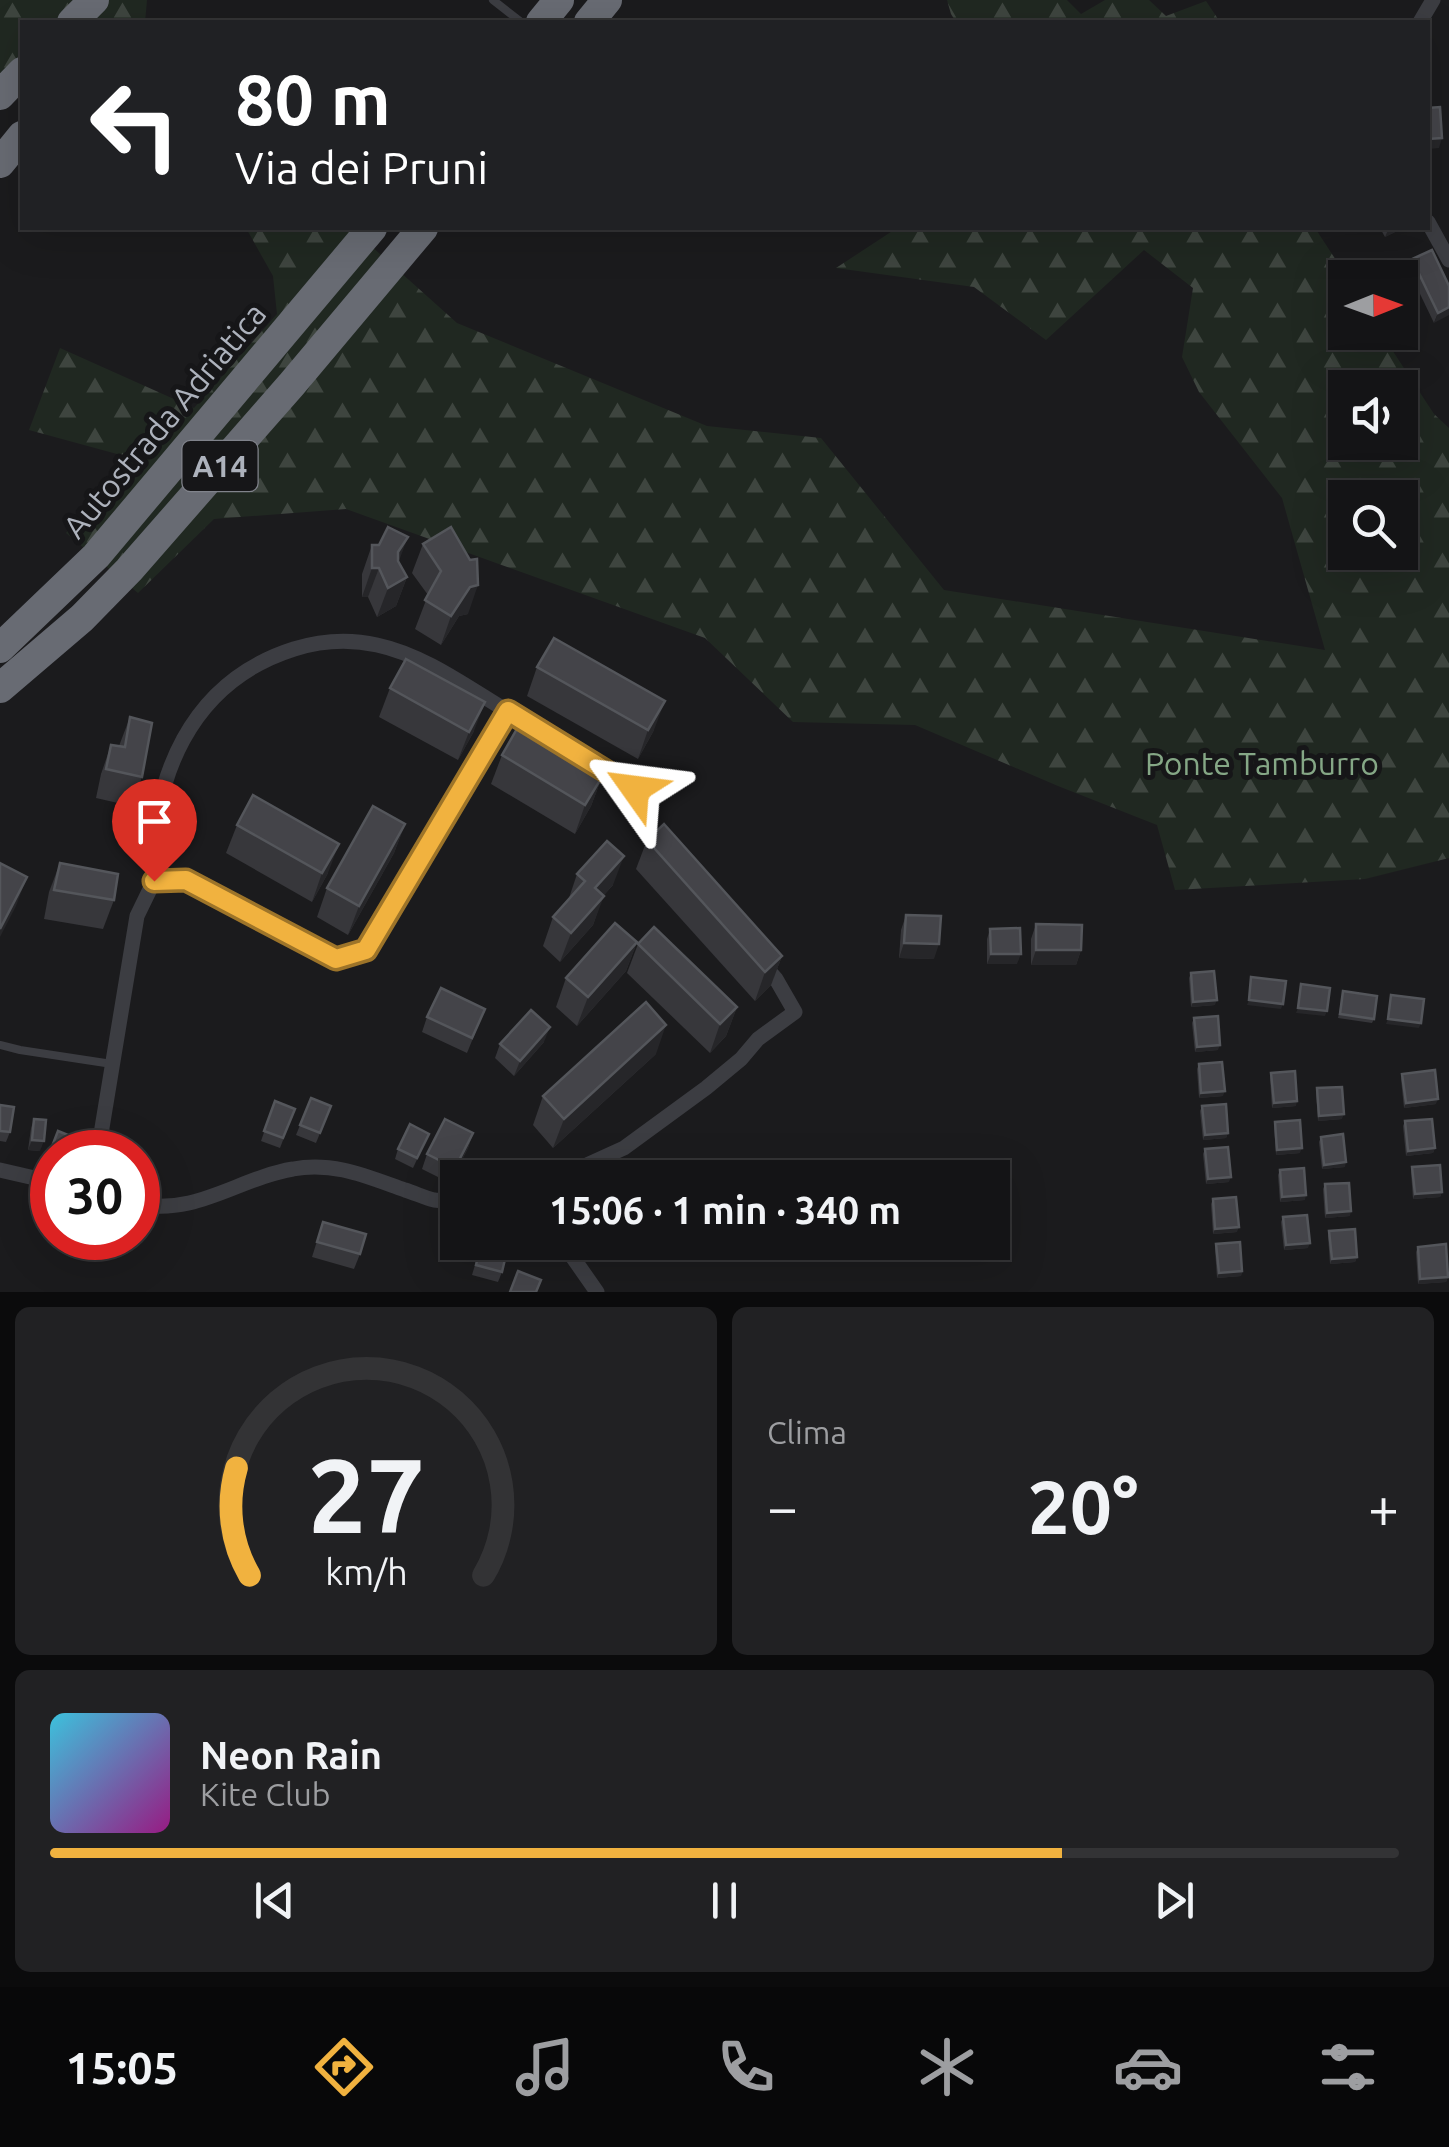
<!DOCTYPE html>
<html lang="it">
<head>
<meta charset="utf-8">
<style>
	body { margin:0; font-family:Ubuntu,sans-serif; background:#212123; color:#f1f3f6; height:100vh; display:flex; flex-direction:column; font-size:38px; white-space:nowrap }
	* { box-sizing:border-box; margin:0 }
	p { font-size:32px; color:#9d9ea1 }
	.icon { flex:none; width:55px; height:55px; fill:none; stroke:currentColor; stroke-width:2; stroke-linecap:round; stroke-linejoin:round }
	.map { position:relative; height:1292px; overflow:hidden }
	.sheet { display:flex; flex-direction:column; gap:15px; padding:15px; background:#0b0b0c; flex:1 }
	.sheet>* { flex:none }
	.hud { position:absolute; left:20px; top:20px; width:1410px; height:210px; border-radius:0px; box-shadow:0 10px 40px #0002,0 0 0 2px #333335; background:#202124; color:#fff; overflow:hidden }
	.needle { width:65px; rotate:89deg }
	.buttons { position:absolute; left:1328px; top:260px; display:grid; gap:20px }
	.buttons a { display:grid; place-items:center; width:90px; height:90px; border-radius:0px; background:#141416; box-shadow:0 10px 40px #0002,0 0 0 2px #333335; font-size:50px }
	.speed { position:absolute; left:30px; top:1130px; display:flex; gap:20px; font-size:50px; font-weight:700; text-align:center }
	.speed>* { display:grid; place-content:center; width:130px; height:130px; border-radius:50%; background:#141416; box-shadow:0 10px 40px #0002,0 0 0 2px #333335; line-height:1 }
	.speed .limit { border:15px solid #d22; background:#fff; color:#111 }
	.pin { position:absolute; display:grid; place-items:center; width:85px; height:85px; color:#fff; margin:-102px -42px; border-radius:50% 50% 50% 0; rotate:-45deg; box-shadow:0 0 10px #0007 }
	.pin .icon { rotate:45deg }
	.me { position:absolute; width:110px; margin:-55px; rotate:301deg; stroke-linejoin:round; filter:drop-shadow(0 0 8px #0008) }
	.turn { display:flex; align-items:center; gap:35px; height:210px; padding:0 50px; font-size:45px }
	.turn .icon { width:130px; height:130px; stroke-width:2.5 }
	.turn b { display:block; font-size:70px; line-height:85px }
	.big { font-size:75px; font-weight:600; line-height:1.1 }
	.sheet .card { flex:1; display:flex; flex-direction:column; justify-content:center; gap:15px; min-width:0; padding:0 35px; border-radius:15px; background:#212123 }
	.sheet .dial { align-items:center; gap:0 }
	.dial svg { height:260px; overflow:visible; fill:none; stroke:#333335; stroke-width:7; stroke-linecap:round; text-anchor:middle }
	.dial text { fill:#f1f3f6; stroke:none }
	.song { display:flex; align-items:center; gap:30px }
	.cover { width:120px; height:120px; border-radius:15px; background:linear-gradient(135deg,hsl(190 70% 55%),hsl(310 70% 35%)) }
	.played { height:10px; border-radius:5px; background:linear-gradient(90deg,#f1b23f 75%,#333335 75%) }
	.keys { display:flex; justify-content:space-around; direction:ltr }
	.heat { display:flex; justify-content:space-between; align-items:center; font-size:55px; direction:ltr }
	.sheet .tiles { flex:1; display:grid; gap:15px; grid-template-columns:1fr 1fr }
	.card:last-child { grid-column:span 2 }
	.trip { position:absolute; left:440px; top:1160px; width:570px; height:100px; border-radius:0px; background:#141416; box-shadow:0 10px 40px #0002,0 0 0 2px #333335; font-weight:600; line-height:100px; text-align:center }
	.tabs { display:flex; height:160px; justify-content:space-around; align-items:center; background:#080809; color:#9d9ea1 }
	.tabs .icon { width:70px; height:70px }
	.tabs .selected { color:#f1b23f }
	.tabs b { font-size:45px; color:#f1f3f6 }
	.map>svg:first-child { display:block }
	.forest { fill:url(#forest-firs); fill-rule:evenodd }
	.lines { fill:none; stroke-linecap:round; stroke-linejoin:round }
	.lane { stroke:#3c3d42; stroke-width:8 }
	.street { stroke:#3c3d42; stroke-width:15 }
	.highway { stroke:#686b73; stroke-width:30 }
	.wall { fill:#37373b }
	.shaded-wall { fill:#262629 }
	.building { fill:#444449; stroke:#54565b; stroke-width:2.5 }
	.route-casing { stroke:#9d7429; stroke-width:25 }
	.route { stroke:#f1b23f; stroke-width:18 }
	.labels { text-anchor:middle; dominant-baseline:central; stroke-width:10; stroke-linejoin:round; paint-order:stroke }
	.shield { fill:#161618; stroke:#80838b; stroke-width:2.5 }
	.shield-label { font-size:30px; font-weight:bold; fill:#adb2bc }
	.street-label { font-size:32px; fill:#adb2bc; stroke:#161618 }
	.park-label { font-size:32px; fill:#85a786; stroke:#161618 }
</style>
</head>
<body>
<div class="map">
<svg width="1449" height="1292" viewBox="0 0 1449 1292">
	<defs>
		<pattern id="forest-firs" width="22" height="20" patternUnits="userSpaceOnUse" patternTransform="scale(2.5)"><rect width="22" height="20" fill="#202821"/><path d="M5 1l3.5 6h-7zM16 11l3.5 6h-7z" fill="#3e453f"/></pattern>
	</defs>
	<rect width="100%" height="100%" fill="#1b1b1d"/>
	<g class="forest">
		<polygon points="0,0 147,0 145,22 22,22 22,89 0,84"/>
		<polygon points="947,0 1067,0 1081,14 1105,0 1149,0 1166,16 1206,1 1220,22 956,22 951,14"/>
		<path d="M 246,228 L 351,228 L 457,323 L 707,426 L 821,438 L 944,590 L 1325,650 L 1282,498 L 1199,392 L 1182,357 L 1193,288 L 1144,250 L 1046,340 L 974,287 L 836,268 L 897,228 L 1315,228 L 1347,277 L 1345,332 L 1381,333 L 1434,414 L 1449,428 L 1449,858 L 1365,879 L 1175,890 L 1157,825 L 1058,786 L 915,725 L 793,722 L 705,638 L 346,509 L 214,519 L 138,593 L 66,533 L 128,457 L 29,430 L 60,348 L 194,408 L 277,314 L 273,276 ZM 1345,388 L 1400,388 L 1400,442 L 1345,442 ZM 1345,498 L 1400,498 L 1400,552 L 1345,552 Z"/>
	</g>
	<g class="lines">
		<g class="lane">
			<polyline points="493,0 521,22"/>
			<polyline points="0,1045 20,1050 112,1064"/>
		</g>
		<g class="street">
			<polyline points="1420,22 1433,0"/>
			<polyline points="1428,222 1449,260"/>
			<path d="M 154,881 C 150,779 190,682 294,649 C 320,641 350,639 377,645 C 424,655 467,687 507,711"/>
			<polyline points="98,1152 137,916 154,881 186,880 335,959 365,950 507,711 635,789"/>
			<polyline points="0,1170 52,1182"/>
			<path d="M 509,1178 C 521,1165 537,1164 548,1178"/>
			<polyline points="558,1178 624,1148 706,1088 741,1059 758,1039 795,1012 776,979 762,963"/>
			<path d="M 138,1204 C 196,1216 239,1178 293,1169 C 333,1161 368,1177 405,1190 C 415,1193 425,1198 434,1200 C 442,1201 450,1200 458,1201"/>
			<polyline points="558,1242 569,1252 597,1292"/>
		</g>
		<g class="highway">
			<polyline points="72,22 94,0"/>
			<polyline points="541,22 559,0"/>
			<polyline points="589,22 607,0"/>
			<polyline points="0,95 22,72"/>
			<polyline points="0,163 22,136"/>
			<polyline points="0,648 96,556 372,228"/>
			<polyline points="0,688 82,618 129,570 292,384 423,228"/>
		</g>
	</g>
	<g class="wall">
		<polygon points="1380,228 1403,228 1385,237"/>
		<polygon points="1412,259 1449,286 1434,323 1408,269"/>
		<polygon points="451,527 468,614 459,616 441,645 415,629 428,595 412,573 423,544"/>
		<polygon points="372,545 399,562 407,577 396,606 377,617 368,597 362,597 362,574"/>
		<polygon points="537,667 654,730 638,759 527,696"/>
		<polygon points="390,688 474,731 458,760 379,717"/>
		<polygon points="130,717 142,777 131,806 96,798 101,774 111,745 119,746"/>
		<polygon points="502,755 602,777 591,806 575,834 491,784"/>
		<polygon points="405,824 394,853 348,935 317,917 327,888"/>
		<polygon points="237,825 328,873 312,902 226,853"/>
		<polygon points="647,840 782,956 771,985 755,1001 636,869"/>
		<polygon points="60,863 114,900 103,929 44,919 49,892"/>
		<polygon points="577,874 613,885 603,896 593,925 560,962 543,946 553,917 568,901"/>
		<polygon points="906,915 934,959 899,958 901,930"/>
		<polygon points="1036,924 1081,950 1076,965 1031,965 1031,939"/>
		<polygon points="990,929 1017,964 987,964 987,939"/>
		<polygon points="637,942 626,971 577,1026 556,1007 566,978"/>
		<polygon points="638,944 737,1007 726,1036 710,1053 627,973"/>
		<polygon points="1191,973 1215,1005 1191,1007 1189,978"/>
		<polygon points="1343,991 1374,1019 1372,1023 1338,1018"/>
		<polygon points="485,1009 467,1053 422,1032 427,1017"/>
		<polygon points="1194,1018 1218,1050 1195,1052 1192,1023"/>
		<polygon points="544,1042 514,1076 495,1058 500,1044"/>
		<polygon points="656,1054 553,1148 533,1125 543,1096"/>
		<polygon points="1199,1064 1223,1096 1199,1098 1197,1069"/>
		<polygon points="1271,1073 1296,1106 1272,1108 1270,1078"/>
		<polygon points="1402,1074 1436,1104 1404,1108 1401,1079"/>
		<polygon points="1317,1088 1342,1119 1318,1121 1316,1093"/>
		<polygon points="311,1098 331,1106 316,1143 296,1135"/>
		<polygon points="275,1101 295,1109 280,1148 261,1141"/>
		<polygon points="0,1105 10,1132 6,1142 0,1141"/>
		<polygon points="1202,1106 1228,1133 1226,1138 1203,1140 1200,1111"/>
		<polygon points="34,1119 40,1151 28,1150 31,1128"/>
		<polygon points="1405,1121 1435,1148 1433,1153 1406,1156 1403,1126"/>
		<polygon points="1275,1122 1300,1153 1276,1155 1274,1127"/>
		<polygon points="58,1131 79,1152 52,1152 52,1161 47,1159"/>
		<polygon points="473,1133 468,1148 450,1183 422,1169 427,1154"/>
		<polygon points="429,1134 413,1168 395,1159 398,1149"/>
		<polygon points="1321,1137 1345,1167 1322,1169 1319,1142"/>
		<polygon points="1205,1149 1229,1182 1206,1184 1203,1154"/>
		<polygon points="1412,1167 1442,1192 1440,1197 1413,1199 1411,1172"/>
		<polygon points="1280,1170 1305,1200 1280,1202 1278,1175"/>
		<polygon points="1325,1184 1350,1216 1325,1218 1323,1189"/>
		<polygon points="1213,1199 1237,1232 1213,1234 1211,1204"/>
		<polygon points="1283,1217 1308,1248 1284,1250 1281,1222"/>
		<polygon points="323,1222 360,1254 354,1269 312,1257"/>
		<polygon points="1329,1231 1357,1257 1355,1262 1330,1264 1328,1236"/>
		<polygon points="1216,1244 1242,1271 1241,1276 1217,1278 1215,1249"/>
		<polygon points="1418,1247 1448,1277 1446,1282 1418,1284 1416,1252"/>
		<polygon points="480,1248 502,1272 498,1282 472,1275"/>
	</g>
	<g class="shaded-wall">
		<polygon points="1442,138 1439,148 1428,149 1428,139"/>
		<polygon points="1389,228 1403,228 1385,237"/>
		<polygon points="1449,307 1449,315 1434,323 1438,313"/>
		<polygon points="408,537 397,566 398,552"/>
		<polygon points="372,568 379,568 368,597 362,597"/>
		<polygon points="407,577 396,606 377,617 388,588"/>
		<polygon points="478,585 468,614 459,616 441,645 451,616 470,587"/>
		<polygon points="665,701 654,730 638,759 648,730"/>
		<polygon points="485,702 474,731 458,760 469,732"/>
		<polygon points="602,777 591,806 575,834 585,805"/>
		<polygon points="405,824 394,853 348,935 359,906"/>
		<polygon points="339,844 328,873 312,902 322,873"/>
		<polygon points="624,856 613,885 584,917 595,888"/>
		<polygon points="27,877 16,906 0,937 0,929"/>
		<polygon points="604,896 593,925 560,962 571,933"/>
		<polygon points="637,942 626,971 577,1026 588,997"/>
		<polygon points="904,943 939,944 934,959 899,958"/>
		<polygon points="1036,950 1081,950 1076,965 1031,965"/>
		<polygon points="991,954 1021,954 1017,964 987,964"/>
		<polygon points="782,956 771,985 755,1001 765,972"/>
		<polygon points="1217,1000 1215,1005 1191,1007 1193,1002"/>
		<polygon points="1249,1000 1283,1004 1281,1009 1247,1005"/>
		<polygon points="737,1007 726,1036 710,1053 720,1024"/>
		<polygon points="1298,1008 1327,1011 1325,1016 1296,1013"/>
		<polygon points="1388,1019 1421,1023 1419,1028 1386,1024"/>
		<polygon points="666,1025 656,1054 553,1148 564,1119"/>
		<polygon points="550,1027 544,1042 514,1076 520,1061"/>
		<polygon points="1220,1045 1218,1050 1195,1052 1197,1047"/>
		<polygon points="1225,1091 1223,1096 1199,1098 1201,1093"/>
		<polygon points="1438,1099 1436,1104 1404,1108 1406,1103"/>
		<polygon points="1297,1101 1296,1106 1272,1108 1274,1103"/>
		<polygon points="1344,1114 1342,1119 1318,1121 1319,1116"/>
		<polygon points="473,1133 468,1148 450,1183 455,1168"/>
		<polygon points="1228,1133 1226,1138 1203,1140 1205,1135"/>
		<polygon points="32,1140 44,1141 40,1151 28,1150"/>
		<polygon points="1302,1148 1300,1153 1276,1155 1277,1150"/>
		<polygon points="1435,1148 1433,1153 1406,1156 1408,1151"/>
		<polygon points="1346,1162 1345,1167 1322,1169 1324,1165"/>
		<polygon points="1231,1177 1229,1182 1206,1184 1208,1179"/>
		<polygon points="1442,1192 1440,1197 1413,1199 1415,1194"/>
		<polygon points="1306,1195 1305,1200 1280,1202 1282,1197"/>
		<polygon points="1351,1211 1350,1216 1325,1218 1327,1213"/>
		<polygon points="1239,1227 1237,1232 1213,1234 1215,1229"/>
		<polygon points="1310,1243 1308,1248 1284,1250 1286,1245"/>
		<polygon points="1357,1257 1355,1262 1330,1264 1332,1259"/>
		<polygon points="1242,1271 1241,1276 1217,1278 1219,1273"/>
		<polygon points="1448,1277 1446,1282 1418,1284 1420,1279"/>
	</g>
	<g class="building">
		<polygon points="1440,107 1442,138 1428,139 1428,108"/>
		<polygon points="1432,250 1449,286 1449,307 1438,313 1412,259"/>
		<polygon points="388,527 408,537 398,552 398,561 407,577 388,588 379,568 372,568 372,545 379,545"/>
		<polygon points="451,527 470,560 477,559 478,585 470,587 451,616 425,600 441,571 423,544"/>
		<polygon points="554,638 665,701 648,730 537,667"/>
		<polygon points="406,659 485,702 469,732 390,688"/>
		<polygon points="130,717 152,723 142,777 106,769 111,745 125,747"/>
		<polygon points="518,727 602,777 585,805 502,755"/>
		<polygon points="253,795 339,844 322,873 237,825"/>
		<polygon points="373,806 405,824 359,906 327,888"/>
		<polygon points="664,824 782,956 765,972 647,840"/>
		<polygon points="607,841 624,856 595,888 604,896 571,933 553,917 585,881 577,874"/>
		<polygon points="0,863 27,877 0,929"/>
		<polygon points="60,863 118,874 114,900 54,890"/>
		<polygon points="906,915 941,916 939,944 904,943"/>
		<polygon points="615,923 637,942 588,997 566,978"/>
		<polygon points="1036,924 1082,925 1081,950 1036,950"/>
		<polygon points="654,927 737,1007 720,1024 638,944"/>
		<polygon points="1020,928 1021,954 991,954 990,929"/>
		<polygon points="1214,971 1217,1000 1193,1002 1191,973"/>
		<polygon points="1251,977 1286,981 1283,1004 1249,1000"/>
		<polygon points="1301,984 1330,988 1327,1011 1298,1008"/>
		<polygon points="441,988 485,1009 472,1038 427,1017"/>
		<polygon points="1343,991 1377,996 1374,1019 1340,1014"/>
		<polygon points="1391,995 1424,999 1421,1023 1388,1019"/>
		<polygon points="646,1002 666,1025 564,1119 543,1096"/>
		<polygon points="531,1010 550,1027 520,1061 500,1044"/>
		<polygon points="1218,1016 1220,1045 1197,1047 1194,1018"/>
		<polygon points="1222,1062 1225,1091 1201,1093 1199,1064"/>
		<polygon points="1435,1070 1438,1099 1406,1103 1402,1074"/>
		<polygon points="1295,1071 1297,1101 1274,1103 1271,1073"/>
		<polygon points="1342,1087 1344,1114 1319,1116 1317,1088"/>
		<polygon points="311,1098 331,1106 320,1133 300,1125"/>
		<polygon points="275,1101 295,1109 283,1138 264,1131"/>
		<polygon points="1226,1104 1228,1133 1205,1135 1202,1106"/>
		<polygon points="0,1105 14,1107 10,1132 0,1131"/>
		<polygon points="34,1119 46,1120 44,1141 32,1140"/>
		<polygon points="445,1119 473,1133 455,1168 427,1154"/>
		<polygon points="1432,1119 1435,1148 1408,1151 1405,1121"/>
		<polygon points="1300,1120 1302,1148 1277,1150 1275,1122"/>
		<polygon points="410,1124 429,1134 417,1158 398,1149"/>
		<polygon points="58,1131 83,1141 78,1152 59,1152 51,1149"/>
		<polygon points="1343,1134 1346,1162 1324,1165 1321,1137"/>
		<polygon points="1228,1147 1231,1177 1208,1179 1205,1149"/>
		<polygon points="1440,1165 1442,1192 1415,1194 1412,1167"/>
		<polygon points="1304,1168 1306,1195 1282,1197 1280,1170"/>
		<polygon points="1349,1183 1351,1211 1327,1213 1325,1184"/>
		<polygon points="1236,1197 1239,1227 1215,1229 1213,1199"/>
		<polygon points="1307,1215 1310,1243 1286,1245 1283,1217"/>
		<polygon points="323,1222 366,1234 360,1254 317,1242"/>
		<polygon points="1355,1229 1357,1257 1332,1259 1329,1231"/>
		<polygon points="1240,1242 1242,1271 1219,1273 1216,1244"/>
		<polygon points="1446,1244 1448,1277 1420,1279 1418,1247"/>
		<polygon points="480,1248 506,1255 502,1272 476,1265"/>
		<polygon points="518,1271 541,1280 536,1292 510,1292"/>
	</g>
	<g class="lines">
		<g class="route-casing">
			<polyline id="route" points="154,881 186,880 336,959 366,950 508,711 635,789"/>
		</g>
		<use href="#route" class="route"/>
	</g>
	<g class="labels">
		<rect class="shield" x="182.5" y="441" width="75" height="50" rx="8"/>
		<g class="shield-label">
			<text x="220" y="466">A14</text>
		</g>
		<g class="street-label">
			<text transform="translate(164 420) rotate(-50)">Autostrada Adriatica</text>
		</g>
		<g class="park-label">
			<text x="1262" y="763">Ponte Tamburro</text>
		</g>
	</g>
</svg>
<div class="buttons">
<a><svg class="needle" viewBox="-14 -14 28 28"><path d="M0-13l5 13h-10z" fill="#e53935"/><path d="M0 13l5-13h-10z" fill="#9d9ea1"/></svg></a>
<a><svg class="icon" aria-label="sound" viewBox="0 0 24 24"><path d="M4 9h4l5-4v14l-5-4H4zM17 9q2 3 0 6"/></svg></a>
<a><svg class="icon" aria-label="search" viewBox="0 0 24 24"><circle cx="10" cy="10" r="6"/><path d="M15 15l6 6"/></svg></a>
</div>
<div class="speed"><div class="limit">30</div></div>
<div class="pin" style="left:154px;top:881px;background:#d93025"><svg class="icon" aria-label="arrive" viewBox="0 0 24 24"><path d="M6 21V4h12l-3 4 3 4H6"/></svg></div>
<svg class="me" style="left:635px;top:789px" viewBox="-20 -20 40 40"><path d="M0-17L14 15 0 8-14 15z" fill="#f1b23f" stroke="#fff" stroke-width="4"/></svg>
<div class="trip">15:06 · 1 min · 340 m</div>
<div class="hud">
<div class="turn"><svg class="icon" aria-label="left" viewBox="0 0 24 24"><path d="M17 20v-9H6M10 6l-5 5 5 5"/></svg><div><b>80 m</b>Via dei Pruni</div></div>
</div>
</div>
<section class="sheet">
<div class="tiles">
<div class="card dial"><svg viewBox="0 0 100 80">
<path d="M14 69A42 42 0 1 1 86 69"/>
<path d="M14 69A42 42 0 0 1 10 36" stroke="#f1b23f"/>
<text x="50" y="56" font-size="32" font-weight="700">27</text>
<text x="50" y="72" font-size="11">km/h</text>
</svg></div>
<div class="card"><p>Clima</p>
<div class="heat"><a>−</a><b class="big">20°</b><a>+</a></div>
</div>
<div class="card">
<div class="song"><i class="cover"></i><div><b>Neon Rain</b><p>Kite Club</p></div></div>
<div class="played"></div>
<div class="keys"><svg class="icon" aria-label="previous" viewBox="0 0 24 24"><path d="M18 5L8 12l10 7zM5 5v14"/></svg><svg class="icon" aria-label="pause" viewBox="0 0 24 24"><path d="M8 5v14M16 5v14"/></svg><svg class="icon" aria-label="next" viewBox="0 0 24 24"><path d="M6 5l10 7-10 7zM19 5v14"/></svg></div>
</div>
</div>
</section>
<nav class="tabs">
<b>15:05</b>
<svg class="icon selected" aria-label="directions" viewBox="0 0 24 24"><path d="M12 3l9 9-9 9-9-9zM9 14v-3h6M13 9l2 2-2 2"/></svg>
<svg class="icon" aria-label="music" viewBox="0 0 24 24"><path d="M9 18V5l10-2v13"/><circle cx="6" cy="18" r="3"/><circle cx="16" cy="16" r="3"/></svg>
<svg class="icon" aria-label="phone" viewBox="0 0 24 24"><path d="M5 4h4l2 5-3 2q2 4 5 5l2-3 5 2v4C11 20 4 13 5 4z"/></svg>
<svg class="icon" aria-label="climate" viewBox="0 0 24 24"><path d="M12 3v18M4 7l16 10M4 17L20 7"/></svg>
<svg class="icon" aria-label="car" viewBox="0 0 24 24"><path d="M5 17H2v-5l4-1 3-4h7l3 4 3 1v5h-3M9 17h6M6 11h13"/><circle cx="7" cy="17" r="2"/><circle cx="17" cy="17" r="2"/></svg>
<svg class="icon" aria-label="filters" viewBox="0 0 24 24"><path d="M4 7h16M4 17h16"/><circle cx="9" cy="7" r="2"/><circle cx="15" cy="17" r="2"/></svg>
</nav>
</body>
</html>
